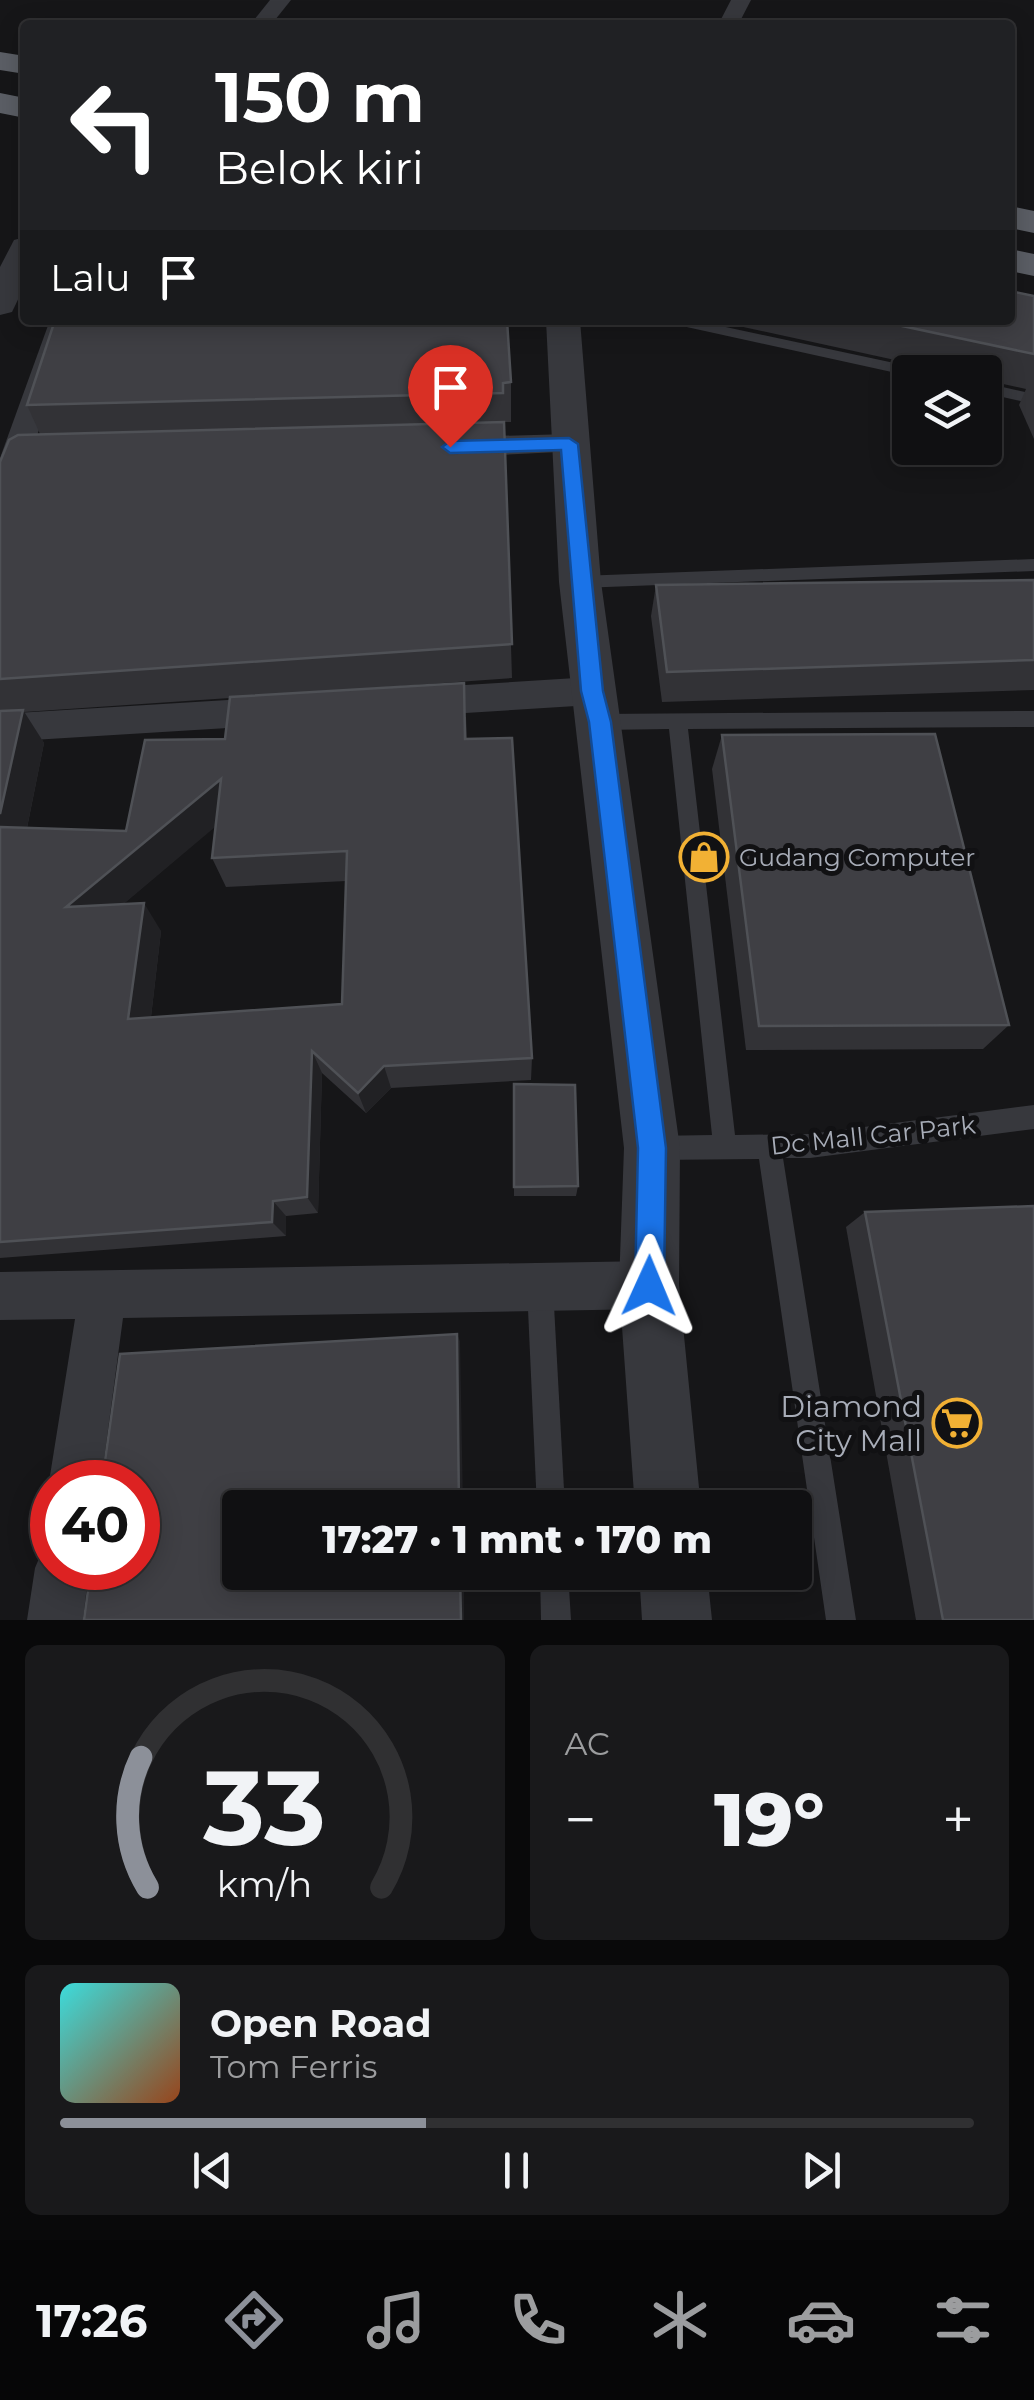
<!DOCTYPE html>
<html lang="id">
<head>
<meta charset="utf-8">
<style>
	body { margin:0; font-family:Montserrat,sans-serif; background:#19191b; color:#f1f3f6; height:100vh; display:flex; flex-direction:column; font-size:38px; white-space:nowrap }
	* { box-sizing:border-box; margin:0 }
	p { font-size:32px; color:#9c9d9f }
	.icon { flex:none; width:55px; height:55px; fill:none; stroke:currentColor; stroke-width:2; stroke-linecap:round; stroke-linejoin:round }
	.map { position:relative; height:1620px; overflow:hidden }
	.side { display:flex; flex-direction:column; gap:25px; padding:25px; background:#09090a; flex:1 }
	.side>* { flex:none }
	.banner { position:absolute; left:20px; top:20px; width:995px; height:305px; border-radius:10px; box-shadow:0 5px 25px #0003,0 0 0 2px #303032; background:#202124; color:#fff; overflow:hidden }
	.fabs { position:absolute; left:892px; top:355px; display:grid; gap:20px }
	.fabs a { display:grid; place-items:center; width:110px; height:110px; border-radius:10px; background:#101012; box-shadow:0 5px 25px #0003,0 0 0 2px #303032; font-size:50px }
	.speed { position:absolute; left:30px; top:1460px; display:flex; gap:20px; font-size:50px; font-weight:700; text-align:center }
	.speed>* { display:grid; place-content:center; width:130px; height:130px; border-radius:50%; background:#101012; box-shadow:0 5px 25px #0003,0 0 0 2px #303032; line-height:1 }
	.speed .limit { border:15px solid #d22; background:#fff; color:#111 }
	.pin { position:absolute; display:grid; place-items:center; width:85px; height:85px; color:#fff; margin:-102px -42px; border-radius:50% 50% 50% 0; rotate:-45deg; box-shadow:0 0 10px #0007 }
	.pin .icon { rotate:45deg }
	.me { position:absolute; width:110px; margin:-55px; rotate:1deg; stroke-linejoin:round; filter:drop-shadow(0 0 8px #0008) }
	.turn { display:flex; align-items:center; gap:35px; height:210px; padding:0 30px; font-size:45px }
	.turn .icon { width:130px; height:130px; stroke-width:2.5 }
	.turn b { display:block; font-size:70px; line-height:85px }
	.then { display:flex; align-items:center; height:95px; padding:0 30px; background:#0003; gap:20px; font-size:38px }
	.big { font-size:75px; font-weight:800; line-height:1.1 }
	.side .card { flex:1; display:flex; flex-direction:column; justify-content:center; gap:15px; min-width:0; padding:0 35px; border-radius:15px; background:#19191b }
	.side .dial { align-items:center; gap:0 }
	.dial svg { height:260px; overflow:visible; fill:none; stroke:#303032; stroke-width:7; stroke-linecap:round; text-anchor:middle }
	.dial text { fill:#f1f3f6; stroke:none }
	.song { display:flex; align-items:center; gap:30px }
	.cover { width:120px; height:120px; border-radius:15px; background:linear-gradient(135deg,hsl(180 70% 55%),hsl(20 70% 35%)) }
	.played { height:10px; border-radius:5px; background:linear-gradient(90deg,#8c9099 40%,#303032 40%) }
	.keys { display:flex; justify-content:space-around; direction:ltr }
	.heat { display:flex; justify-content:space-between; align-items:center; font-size:55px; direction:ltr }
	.side .tiles { flex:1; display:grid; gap:25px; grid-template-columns:1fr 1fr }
	.card:last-child { grid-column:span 2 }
	.trip { position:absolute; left:222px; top:1490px; width:590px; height:100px; border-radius:10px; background:#101012; box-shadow:0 5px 25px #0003,0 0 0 2px #303032; font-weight:800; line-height:100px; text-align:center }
	.dock { display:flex; height:160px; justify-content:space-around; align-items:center; background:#060607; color:#9c9d9f }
	.dock .icon { width:70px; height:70px }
	.dock .selected { color:#8c9099 }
	.dock b { font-size:45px; color:#f1f3f6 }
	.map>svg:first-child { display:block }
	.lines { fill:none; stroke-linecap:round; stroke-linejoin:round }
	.service { fill:#37383d; fill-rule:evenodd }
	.minor { fill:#37383d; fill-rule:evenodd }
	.tertiary { fill:#37383d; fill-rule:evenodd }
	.trunk { fill:#5b5e65; fill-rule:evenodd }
	.wall { fill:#323236; fill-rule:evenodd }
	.shaded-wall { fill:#212124 }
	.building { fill:#3f3f44; stroke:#4f5156; stroke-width:2.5; fill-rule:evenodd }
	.route { fill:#1a73e8; stroke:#114b97; stroke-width:2.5 }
	.labels { text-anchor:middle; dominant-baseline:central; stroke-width:10; stroke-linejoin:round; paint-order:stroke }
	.poi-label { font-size:25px; fill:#a8adb8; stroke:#111113; text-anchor:start }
	.street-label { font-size:25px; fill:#a8adb8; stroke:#111113 }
	.near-poi-label { font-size:30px; fill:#a8adb8; stroke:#111113; text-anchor:end }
</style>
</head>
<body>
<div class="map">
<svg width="1034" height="1620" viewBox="0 0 1034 1620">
	<rect width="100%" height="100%" fill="#161618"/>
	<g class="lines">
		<g class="service">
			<polygon points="666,320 693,320 913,367 920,372 910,372 910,376 673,324"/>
			<polygon points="985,383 1034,394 1034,404 985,393"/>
			<polygon points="1034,559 1034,571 580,588 571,582 580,576"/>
			<polygon points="1034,711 1034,727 688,729 735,1135 810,1134 1034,1105 1034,1129 810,1158 783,1158 856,1620 826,1620 759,1159 653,1160 645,1156 641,1148 645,1140 653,1136 712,1135 669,729 600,730 591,722 600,714"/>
			<polygon points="540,1274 549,1278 553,1287 565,1508 537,1508 527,1287 531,1278"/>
			<polygon points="540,1572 568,1572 571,1620 541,1620"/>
		</g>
		<g class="minor">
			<polygon points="270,0 291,0 271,25 250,25"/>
			<polygon points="731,0 751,0 738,25 718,25"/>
			<polygon points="50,320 76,320 15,501 11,509 0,512 0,458"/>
			<polygon points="569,434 584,444 579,451 457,457 442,447 457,437"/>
			<polygon points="592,677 604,681 609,691 604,701 592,705 417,716 405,712 399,702 405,692 417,688"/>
			<polygon points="277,697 289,701 295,711 289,721 277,725 0,742 0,714"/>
			<polygon points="649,1261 666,1268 673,1285 666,1302 649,1309 123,1318 101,1482 52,1482 52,1491 49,1482 75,1319 0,1320 0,1272"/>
			<polygon points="52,1545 52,1568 89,1568 83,1620 27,1620 35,1568 43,1549"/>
		</g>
		<g class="tertiary">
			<polygon points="25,237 25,285 12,312 0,315 0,267 14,240"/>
			<polygon points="546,320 580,320 601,582 680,1148 679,1285 701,1508 635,1508 619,1285 624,1148 559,582"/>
			<polygon points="639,1572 707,1572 712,1620 642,1620"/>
		</g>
		<g class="trunk">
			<polygon points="0,52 25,56 25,74 0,70"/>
			<polygon points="0,93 25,98 25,118 0,113"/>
			<polygon points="1010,206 1034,211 1034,233 1010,228"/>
			<polygon points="1010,249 1034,254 1034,276 1010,271"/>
		</g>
	</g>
	<g class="wall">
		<polygon points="1034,296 1034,439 1019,405 1026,389 985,380 985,372 950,372 711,320 1010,320"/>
		<path d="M 511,382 L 511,422 L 504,422 L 512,678 L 289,694 L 466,717 L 467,739 L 532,1058 L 531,1080 L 391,1088 L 366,1113 L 322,1073 L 318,1213 L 286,1216 L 286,1236 L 0,1258 L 0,462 L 40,434 L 27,405 ZM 230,698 L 225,739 L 126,831 L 27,828 L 44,743 L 24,712 ZM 215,826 L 212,858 L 226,887 L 346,881 L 342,1004 L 151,1017 L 161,931 L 123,904 Z"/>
		<polygon points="1034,580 1034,690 662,702 651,616 656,585"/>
		<polygon points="722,735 1009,1025 983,1049 746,1050 712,769"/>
		<polygon points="514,1084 578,1186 576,1196 514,1196"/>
		<polygon points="865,1212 1034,1620 916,1620 846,1227"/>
	</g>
	<g class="shaded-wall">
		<polygon points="23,710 44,743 21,857 0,830 0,814"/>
		<polygon points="221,779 234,811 88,934 66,907"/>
		<polygon points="144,903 161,931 148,1042 128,1019"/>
		<polygon points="312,1051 322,1073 318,1213 307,1197"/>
		<polygon points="384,1066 391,1088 366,1113 358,1093"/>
		<polygon points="273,1201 286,1216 286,1236 272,1222"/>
		<polygon points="457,1334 460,1341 463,1508 459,1508"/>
		<polygon points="460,1572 464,1572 464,1620 461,1620"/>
	</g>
	<g class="building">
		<polygon points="1010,291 1034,296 1034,354 874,320 1010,320"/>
		<polygon points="55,320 507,320 511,382 503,383 503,393 27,405"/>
		<polygon points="504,422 512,644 0,679 0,462 9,440 18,435"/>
		<polygon points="1034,580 1034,660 667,672 656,585"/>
		<path d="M 464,683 L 465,739 L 512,738 L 532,1058 L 384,1066 L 358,1093 L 312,1051 L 307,1197 L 273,1201 L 272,1222 L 0,1242 L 0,827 L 126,831 L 145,740 L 225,739 L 230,697 ZM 221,779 L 212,858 L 347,851 L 342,1004 L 128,1019 L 144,903 L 66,907 Z"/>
		<polygon points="23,710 0,814 0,711"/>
		<polygon points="935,734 1009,1025 759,1026 722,735"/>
		<polygon points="514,1084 575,1085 578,1186 514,1187"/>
		<polygon points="1034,1206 1034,1620 943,1620 865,1212"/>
		<polygon points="457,1334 459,1508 240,1508 240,1572 460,1572 461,1620 84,1620 91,1568 138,1568 138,1482 102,1482 120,1354"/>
	</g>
	<polygon class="route" points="569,438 578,444 603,691 611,722 666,1148 664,1286 660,1296 649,1300 639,1296 635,1286 638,1148 589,722 581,691 561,450 450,453 442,447 450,441"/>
	<defs>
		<g id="shop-ring" transform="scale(2.5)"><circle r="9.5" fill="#111113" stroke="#f2b134" stroke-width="1.5"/><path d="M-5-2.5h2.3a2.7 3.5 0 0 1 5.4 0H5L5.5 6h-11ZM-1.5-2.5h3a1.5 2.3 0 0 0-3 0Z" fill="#f2b134"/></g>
		<g id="supermarket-ring" transform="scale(2.5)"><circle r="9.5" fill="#111113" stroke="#f2b134" stroke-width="1.5"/><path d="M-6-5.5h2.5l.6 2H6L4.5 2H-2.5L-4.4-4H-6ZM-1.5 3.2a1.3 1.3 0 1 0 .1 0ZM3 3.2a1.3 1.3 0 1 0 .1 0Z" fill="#f2b134"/></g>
	</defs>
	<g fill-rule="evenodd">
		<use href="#shop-ring" x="704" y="857"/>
		<use href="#supermarket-ring" x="957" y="1423"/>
	</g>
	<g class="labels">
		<g class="poi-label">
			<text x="739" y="857">Gudang Computer</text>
		</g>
		<g class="street-label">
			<text transform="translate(873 1135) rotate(-6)">Dc Mall Car Park</text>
		</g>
		<g class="near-poi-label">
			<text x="922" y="1406">Diamond<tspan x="922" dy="34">City Mall</tspan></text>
		</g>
	</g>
</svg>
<div class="fabs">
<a><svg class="icon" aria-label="layers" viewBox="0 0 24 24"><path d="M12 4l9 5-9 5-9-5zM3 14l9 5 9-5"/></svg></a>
</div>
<div class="speed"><div class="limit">40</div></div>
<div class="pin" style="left:450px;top:447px;background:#d93025"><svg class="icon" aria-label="arrive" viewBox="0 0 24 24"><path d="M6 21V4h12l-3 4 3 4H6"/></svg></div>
<svg class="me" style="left:649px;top:1286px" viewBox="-20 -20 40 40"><path d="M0-17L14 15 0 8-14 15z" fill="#1a73e8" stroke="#fff" stroke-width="4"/></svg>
<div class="trip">17:27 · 1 mnt · 170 m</div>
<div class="banner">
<div class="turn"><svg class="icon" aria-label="left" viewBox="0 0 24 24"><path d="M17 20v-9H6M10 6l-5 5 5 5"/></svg><div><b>150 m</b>Belok kiri</div></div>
<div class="then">Lalu<svg class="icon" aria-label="arrive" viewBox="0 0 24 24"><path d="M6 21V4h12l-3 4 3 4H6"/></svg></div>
</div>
</div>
<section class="side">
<div class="tiles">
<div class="card dial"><svg viewBox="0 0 100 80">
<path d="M14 69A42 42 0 1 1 86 69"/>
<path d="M14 69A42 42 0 0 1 12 29" stroke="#8c9099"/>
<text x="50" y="56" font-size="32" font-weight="700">33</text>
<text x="50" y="72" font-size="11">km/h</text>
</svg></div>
<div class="card"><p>AC</p>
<div class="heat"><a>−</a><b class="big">19°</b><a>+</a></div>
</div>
<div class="card">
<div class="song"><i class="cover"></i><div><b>Open Road</b><p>Tom Ferris</p></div></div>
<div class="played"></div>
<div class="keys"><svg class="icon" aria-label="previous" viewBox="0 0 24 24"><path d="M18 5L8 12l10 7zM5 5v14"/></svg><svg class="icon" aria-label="pause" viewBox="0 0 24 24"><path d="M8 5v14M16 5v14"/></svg><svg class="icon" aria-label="next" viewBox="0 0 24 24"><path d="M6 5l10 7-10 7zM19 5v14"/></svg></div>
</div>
</div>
</section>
<nav class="dock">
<b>17:26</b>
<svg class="icon selected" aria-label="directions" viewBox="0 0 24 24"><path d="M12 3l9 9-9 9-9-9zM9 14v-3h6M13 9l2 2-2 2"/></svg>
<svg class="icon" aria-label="music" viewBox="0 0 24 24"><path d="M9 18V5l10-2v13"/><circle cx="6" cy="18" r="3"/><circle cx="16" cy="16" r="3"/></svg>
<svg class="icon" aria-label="phone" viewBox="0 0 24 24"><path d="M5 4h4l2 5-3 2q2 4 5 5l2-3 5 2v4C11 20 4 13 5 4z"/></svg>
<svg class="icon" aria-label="climate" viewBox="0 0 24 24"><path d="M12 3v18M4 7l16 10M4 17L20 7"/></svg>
<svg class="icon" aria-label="car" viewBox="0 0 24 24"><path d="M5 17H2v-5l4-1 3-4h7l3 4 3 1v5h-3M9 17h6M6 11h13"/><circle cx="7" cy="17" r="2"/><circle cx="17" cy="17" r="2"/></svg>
<svg class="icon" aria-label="filters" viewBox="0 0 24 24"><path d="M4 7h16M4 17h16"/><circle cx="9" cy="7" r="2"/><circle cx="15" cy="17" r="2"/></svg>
</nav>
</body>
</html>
